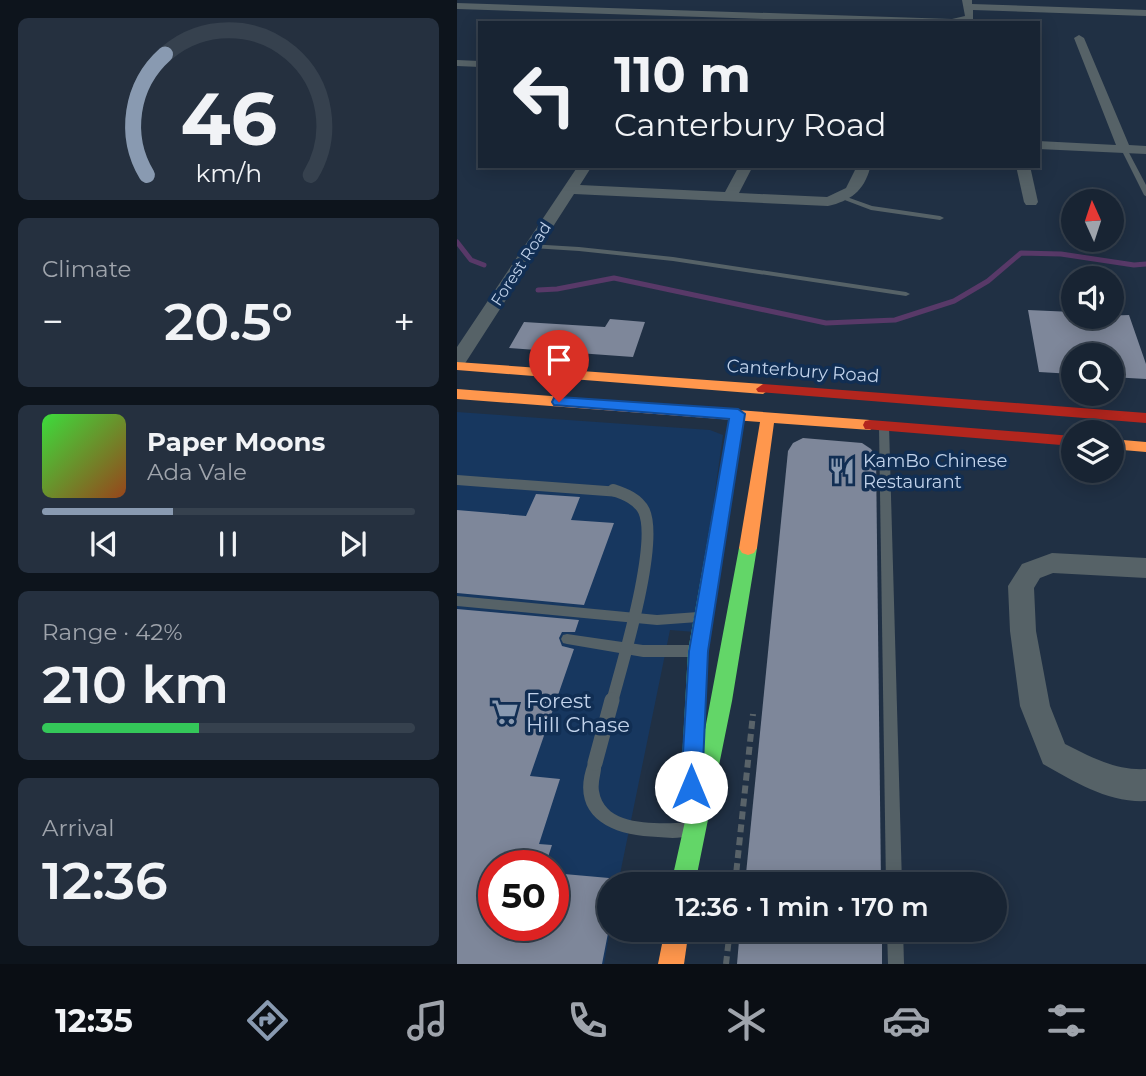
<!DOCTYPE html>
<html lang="en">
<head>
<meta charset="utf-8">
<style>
	body { margin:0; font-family:Montserrat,sans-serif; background:#25303f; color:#f1f3f6; height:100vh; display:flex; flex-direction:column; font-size:26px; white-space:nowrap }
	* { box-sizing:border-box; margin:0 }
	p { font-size:23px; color:#9fa4ac }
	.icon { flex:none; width:38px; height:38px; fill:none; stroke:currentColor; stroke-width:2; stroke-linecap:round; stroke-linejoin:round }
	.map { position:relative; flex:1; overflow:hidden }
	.panel { display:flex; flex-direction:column; gap:18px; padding:18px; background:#0d141c; width:457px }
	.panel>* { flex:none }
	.top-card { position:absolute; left:21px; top:21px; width:562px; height:147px; border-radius:0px; box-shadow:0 4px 18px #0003,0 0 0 2px #36414e; background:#182433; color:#f1f3f6; overflow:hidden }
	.needle { width:46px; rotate:357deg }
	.fabs { position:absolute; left:604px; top:189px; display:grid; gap:14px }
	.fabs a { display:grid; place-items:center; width:63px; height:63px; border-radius:50%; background:#182433; box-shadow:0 4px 18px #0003,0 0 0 2px #36414e; font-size:35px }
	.speed { position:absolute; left:21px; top:850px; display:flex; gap:14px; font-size:35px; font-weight:700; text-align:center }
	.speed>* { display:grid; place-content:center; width:91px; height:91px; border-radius:50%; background:#182433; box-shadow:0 4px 18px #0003,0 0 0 2px #36414e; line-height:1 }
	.speed .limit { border:10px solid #d22; background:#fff; color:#111 }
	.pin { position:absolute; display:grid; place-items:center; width:60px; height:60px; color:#fff; margin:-72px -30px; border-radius:50% 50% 50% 0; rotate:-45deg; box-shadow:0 0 7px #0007 }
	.pin .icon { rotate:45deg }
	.me { position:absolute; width:77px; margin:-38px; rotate:0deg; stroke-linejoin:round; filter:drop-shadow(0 0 5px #0008) }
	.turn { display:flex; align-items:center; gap:24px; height:147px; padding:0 21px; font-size:32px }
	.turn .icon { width:91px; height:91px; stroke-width:2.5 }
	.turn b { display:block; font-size:49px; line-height:60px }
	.big { font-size:52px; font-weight:600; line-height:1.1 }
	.panel .card { flex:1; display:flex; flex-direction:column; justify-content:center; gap:10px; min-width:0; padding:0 24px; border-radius:10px; background:#25303f }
	.panel .dial { align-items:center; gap:0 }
	.dial svg { height:182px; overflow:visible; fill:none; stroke:#36414e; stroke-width:7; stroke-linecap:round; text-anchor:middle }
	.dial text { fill:#f1f3f6; stroke:none }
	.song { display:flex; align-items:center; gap:21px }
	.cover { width:84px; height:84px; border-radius:10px; background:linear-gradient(135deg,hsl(120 70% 55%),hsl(20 70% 35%)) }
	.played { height:7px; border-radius:4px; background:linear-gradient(90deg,#899ab1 35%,#36414e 35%) }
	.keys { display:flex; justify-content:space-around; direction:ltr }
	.heat { display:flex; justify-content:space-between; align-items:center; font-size:38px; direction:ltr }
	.charge { height:10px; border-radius:5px; background:linear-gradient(90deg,#34c759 42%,#36414e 0) }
	.trip { position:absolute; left:140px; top:872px; width:410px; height:70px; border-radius:35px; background:#182433; box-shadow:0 4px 18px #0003,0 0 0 2px #36414e; font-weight:600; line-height:70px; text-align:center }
	.tab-bar { display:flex; height:112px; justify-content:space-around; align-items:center; background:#0a0e14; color:#9fa4ac }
	.tab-bar .icon { width:49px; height:49px }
	.tab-bar .current { color:#899ab1 }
	.tab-bar b { font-size:32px; color:#f1f3f6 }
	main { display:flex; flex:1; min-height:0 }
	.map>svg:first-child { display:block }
	.built { fill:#17375f; fill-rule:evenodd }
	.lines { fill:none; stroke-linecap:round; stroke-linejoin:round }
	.stream { stroke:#583968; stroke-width:5 }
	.building { fill:#7e879a }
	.path { stroke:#596369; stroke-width:6; stroke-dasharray:8 5; stroke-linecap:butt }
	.lane { fill:#566267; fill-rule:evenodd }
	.street { fill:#566267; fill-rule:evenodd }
	.fast { fill:#63d668; fill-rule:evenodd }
	.slow { fill:#ff974d; fill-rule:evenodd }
	.jam { fill:#b3261e; fill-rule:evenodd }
	.lane-bridge-far2 { stroke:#566267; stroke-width:10 }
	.lane-bridge-far1 { stroke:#566267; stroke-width:12 }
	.lane-bridge { stroke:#566267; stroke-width:15 }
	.route { fill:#1a73e8; stroke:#114b97; stroke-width:2 }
	.labels { text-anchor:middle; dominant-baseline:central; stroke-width:7; stroke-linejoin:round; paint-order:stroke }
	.far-street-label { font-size:16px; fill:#c2d3eb; stroke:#112e53 }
	.street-label { font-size:18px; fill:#c2d3eb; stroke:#112e53 }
	.poi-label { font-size:18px; fill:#c2d3eb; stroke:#112e53; text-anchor:start }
	.near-poi-label { font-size:21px; fill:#c2d3eb; stroke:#112e53; text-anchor:start }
</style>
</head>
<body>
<main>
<section class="panel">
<div class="card dial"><svg viewBox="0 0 100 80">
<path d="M14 69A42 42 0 1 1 86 69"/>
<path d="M14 69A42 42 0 0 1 22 16" stroke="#899ab1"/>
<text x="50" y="56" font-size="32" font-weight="700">46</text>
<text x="50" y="72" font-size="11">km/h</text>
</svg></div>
<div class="card"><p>Climate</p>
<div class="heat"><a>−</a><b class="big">20.5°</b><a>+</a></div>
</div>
<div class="card">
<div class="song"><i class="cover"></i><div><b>Paper Moons</b><p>Ada Vale</p></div></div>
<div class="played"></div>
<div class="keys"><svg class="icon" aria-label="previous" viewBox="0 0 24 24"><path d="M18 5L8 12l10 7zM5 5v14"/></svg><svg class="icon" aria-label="pause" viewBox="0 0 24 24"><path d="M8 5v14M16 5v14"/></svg><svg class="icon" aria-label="next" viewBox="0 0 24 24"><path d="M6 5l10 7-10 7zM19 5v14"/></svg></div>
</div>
<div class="card"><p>Range · 42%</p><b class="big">210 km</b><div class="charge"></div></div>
<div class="card"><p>Arrival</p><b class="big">12:36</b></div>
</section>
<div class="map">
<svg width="690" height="964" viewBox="0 0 690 964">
	<rect width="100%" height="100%" fill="#203044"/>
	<path class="built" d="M 0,412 L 253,430 L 266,435 L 238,632 L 213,630 L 161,884 L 152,884 L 153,929 L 147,964 L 0,964 ZM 37,866 L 96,866 L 96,926 L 37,926 Z"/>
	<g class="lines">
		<g class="stream">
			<polyline points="0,242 14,260 27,265"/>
			<polyline points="81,290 100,289 157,278 369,323 438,320 497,301 531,281 564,253 604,254 677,265 690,264"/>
		</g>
	</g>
	<g class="building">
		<polygon points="571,310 616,312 616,317 672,315 690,367 690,379 654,377 654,355 616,355 616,374 582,372"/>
		<polygon points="153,319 188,322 176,357 52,348 67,322 148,327"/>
		<polygon points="346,438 405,443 414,449 419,456 424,884 288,884 331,451 336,443"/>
		<polygon points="79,494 123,497 114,520 157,523 127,605 0,593 0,510 69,516"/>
		<polygon points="0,609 122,620 118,632 105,632 102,638 105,646 117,649 73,776 103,779 82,844 95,845 88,866 37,866 37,926 96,926 96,909 107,874 152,878 152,928 145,964 0,964"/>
		<polygon points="283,929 425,929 425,964 280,964"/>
	</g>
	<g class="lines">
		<g class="path">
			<polyline points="278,884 296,714"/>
			<polyline points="269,964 273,929"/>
		</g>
		<g class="lane">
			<polygon points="667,147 670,149 690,187 690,197 687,195 664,149"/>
			<polygon points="387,196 415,206 483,216 487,218 483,220 414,210 385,199 385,197"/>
			<polygon points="72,244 122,247 216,257 449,292 453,294 449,296 216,261 122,251 75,248 72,248"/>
			<polygon points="427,423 432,426 445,884 429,884 422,426"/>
			<polygon points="0,596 200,615 241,612 245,613 247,617 245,621 241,622 200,625 0,606"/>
			<polygon points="110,634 186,645 235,645 239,647 241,651 239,655 235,657 186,657 110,644 106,643 104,639 106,635"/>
			<path d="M 138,756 L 143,758 C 147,769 140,780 142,791 C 148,828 200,823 228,823 L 233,825 L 235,830 L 233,835 C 224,839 211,838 201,837 C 152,836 109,815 133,758 Z"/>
			<polygon points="430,929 446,929 447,964 431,964"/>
		</g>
		<g class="street">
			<polygon points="505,0 515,0 515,4 690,10 690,16 516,10 516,20 505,23 427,23 0,9 0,3 495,19 508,16"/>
			<polygon points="622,35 627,38 672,145 690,146 690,154 581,149 581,141 659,145 617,38"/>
			<polygon points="0,60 23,61 23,67 0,66"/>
			<path d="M 121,166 L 135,166 L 123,185 L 268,192 L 282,166 L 296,166 L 282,193 L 370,197 L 389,188 L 400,166 L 413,168 C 407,191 393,201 371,206 L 117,194 L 7,365 L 0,367 L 0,347 Z"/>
			<polygon points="559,166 573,166 581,202 579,205 569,205 567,202"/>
			<path d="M 595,553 L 690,558 L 690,578 L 596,573 L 583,578 L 577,588 L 579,631 L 593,706 L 608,744 C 634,757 659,771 690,769 L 690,801 C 651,803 618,782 586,764 L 563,706 L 553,631 L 551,586 L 565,564 Z"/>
		</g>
		<polygon class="fast" points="280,409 287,414 251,651 247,735 282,548 285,543 291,541 297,543 300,548 275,701 238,884 214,884 235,790 227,787 224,779 231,651 273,414"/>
		<g class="slow">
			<polygon points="0,362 306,384 313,389 306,394 0,370"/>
			<polygon points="0,389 413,420 420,425 413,430 317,423 300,548 297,553 291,555 285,553 282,548 303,422 0,399"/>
			<polygon points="654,439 690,442 690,452 654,449"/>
			<polygon points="208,929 232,929 227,964 201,964"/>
		</g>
		<g class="jam">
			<polygon points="306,384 690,413 690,423 301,392 299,389"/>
			<polygon points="413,420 616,436 616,446 408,429 406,425 408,421"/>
		</g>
		<polyline class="lane-bridge-far2" points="0,480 163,492"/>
		<path class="lane-bridge-far1" d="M 155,702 C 165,664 202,544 187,511 C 181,499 168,494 156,490"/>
		<polyline class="lane-bridge" points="138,763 155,700"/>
	</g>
	<polygon class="route" points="102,397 281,409 288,414 251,651 245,787 242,795 234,798 227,795 224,787 232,651 272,419 97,405 95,402 97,398"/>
	<defs>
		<g id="restaurant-bare" transform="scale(2.1)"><path d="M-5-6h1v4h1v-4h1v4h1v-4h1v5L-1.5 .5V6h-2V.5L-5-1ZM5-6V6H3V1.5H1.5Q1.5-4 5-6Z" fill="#899ab1" stroke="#112e53" stroke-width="2.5" paint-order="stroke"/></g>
		<g id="supermarket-bare" transform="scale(2.1)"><path d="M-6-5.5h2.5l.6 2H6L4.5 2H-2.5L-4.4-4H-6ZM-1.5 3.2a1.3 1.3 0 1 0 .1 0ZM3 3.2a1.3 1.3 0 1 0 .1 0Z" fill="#899ab1" stroke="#112e53" stroke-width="2.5" paint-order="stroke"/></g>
	</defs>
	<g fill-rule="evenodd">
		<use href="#restaurant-bare" x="385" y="471"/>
		<use href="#supermarket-bare" x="48" y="712"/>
	</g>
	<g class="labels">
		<g class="far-street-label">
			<text transform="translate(64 264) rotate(-57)">Forest Road</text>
		</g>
		<g class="street-label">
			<text transform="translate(346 371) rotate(4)">Canterbury Road</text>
		</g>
		<g class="poi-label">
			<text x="406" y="461">KamBo Chinese<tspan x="406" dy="21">Restaurant</tspan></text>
		</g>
		<g class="near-poi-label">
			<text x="69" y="700">Forest<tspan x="69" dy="24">Hill Chase</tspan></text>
		</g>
	</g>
</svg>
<div class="fabs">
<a><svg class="needle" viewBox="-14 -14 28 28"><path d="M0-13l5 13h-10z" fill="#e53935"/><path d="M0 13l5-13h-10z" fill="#9fa4ac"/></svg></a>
<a><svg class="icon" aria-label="sound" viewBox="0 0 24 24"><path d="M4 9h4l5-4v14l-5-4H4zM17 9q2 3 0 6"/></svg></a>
<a><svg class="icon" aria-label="search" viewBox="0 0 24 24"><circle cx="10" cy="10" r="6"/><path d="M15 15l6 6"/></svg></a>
<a><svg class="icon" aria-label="layers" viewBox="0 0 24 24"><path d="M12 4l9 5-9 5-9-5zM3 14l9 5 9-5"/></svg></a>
</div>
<div class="speed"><div class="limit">50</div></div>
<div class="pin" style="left:102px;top:402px;background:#d93025"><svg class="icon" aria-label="arrive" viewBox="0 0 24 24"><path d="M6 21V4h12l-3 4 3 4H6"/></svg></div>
<svg class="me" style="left:234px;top:787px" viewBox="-20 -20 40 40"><circle r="19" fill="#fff"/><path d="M0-13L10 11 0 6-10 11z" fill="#1a73e8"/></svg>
<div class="trip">12:36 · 1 min · 170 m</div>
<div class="top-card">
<div class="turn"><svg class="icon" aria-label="left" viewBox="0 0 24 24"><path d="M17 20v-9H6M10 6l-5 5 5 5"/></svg><div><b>110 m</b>Canterbury Road</div></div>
</div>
</div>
</main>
<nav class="tab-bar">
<b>12:35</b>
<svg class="icon current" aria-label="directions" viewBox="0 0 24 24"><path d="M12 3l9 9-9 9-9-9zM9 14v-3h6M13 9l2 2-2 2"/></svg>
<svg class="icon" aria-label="music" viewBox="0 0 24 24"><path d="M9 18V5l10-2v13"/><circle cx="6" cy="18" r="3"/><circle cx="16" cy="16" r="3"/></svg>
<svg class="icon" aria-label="phone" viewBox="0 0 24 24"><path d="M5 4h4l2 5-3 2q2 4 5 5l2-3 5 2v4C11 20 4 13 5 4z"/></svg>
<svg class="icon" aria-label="climate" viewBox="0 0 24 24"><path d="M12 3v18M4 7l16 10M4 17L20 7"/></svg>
<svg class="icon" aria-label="car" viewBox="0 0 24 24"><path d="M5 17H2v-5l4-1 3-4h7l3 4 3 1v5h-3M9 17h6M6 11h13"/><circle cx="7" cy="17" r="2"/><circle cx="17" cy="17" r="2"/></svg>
<svg class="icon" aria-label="filters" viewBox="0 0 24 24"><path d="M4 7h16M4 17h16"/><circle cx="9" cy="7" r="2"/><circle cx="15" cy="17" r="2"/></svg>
</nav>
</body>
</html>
